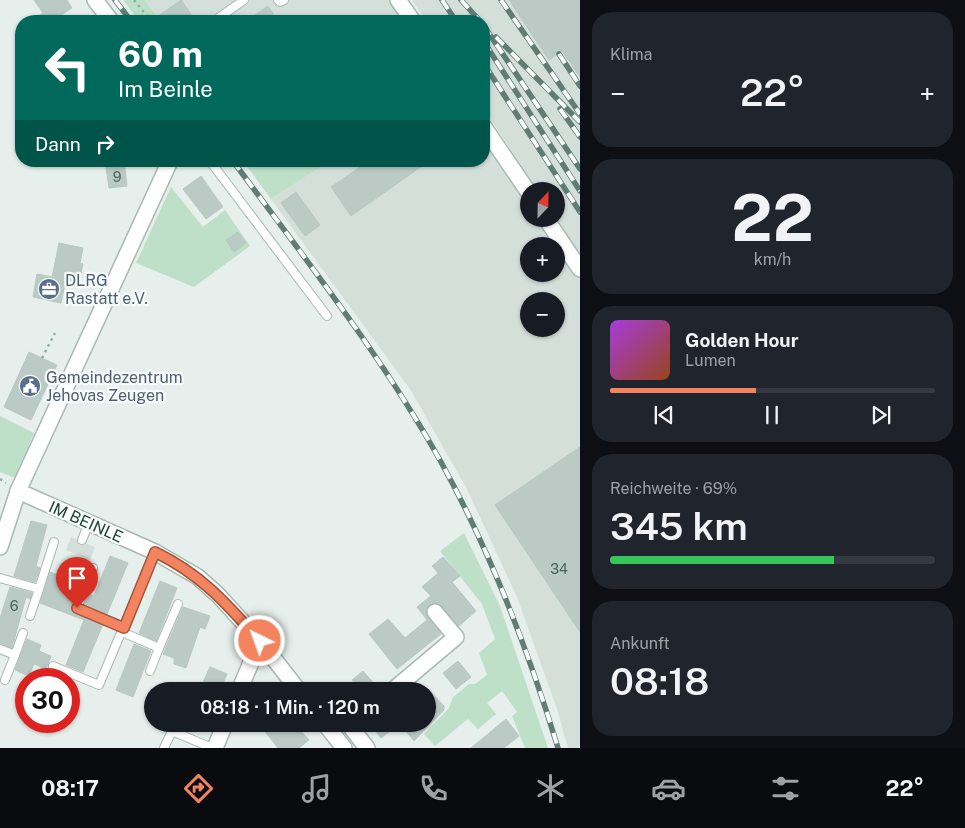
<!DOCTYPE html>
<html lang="de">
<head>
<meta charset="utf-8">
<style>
	body { margin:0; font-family:"Public Sans",sans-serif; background:#20242c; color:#f1f3f6; height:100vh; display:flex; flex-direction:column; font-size:19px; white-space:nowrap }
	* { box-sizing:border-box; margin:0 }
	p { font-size:16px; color:#9ea1a6 }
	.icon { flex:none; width:28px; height:28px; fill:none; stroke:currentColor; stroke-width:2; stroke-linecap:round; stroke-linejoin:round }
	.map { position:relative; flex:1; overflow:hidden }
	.drawer { display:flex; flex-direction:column; gap:12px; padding:12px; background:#0d0f14; width:385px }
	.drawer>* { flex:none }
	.banner { position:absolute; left:15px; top:15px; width:475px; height:152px; border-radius:20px; box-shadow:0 1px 4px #0004; background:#00695c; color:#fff; overflow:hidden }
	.needle { width:32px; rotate:22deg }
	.buttons { position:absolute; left:520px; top:182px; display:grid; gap:10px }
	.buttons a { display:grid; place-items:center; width:45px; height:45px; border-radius:50%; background:#171b24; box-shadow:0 1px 4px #0004; font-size:25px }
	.speed { position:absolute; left:15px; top:668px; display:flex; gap:10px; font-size:25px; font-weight:700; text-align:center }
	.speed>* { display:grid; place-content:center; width:65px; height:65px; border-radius:50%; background:#171b24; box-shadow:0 1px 4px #0004; line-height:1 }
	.speed .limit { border:8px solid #d22; background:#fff; color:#111 }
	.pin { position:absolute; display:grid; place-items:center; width:42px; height:42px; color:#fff; margin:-51px -21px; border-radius:50% 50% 50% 0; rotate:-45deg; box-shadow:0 0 5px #0007 }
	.pin .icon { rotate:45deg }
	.me { position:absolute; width:55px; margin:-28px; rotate:318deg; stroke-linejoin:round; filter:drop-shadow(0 0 4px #0008) }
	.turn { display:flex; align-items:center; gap:18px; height:105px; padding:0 20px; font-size:22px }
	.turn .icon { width:65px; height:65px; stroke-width:2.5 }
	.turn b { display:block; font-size:35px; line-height:42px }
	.then { display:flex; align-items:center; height:48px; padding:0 20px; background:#0003; gap:10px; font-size:19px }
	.big { font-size:38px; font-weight:600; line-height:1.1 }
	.drawer .card { flex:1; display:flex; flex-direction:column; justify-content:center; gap:8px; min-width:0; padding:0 18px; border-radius:20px; background:#20242c }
	.drawer .dial { align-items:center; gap:0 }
	.dial b { font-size:65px; line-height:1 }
	.song { display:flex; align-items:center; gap:15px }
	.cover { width:60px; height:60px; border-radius:8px; background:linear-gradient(135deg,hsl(280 70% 55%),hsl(20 70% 35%)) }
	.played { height:5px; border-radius:2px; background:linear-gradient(90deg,#f4845f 45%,#363941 45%) }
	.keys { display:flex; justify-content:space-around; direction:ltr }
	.heat { display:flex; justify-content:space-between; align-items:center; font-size:28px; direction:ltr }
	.charge { height:8px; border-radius:4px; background:linear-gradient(90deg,#34c759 69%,#363941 0) }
	.trip { position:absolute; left:144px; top:682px; width:292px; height:50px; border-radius:25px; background:#171b24; box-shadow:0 1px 4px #0004; font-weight:600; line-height:50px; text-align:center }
	.dock { display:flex; height:80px; justify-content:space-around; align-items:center; background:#090b0e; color:#9ea1a6 }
	.dock .icon { width:35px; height:35px }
	.dock .current { color:#f4845f }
	.dock b { font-size:22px; color:#f1f3f6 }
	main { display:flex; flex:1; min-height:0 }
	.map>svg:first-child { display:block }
	.built { fill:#d4dfda; fill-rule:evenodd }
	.green { fill:#bfe0c8 }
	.building { fill:#bbcac4; stroke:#b8c9c2 }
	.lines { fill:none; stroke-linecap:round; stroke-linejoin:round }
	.lane-casing { stroke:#a8b8b2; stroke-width:10 }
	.street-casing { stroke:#a8b8b2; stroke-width:18 }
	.path { stroke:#86b3a5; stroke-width:2.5; stroke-dasharray:2.5 4; stroke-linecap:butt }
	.lane { stroke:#fff; stroke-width:8 }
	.street { stroke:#fff; stroke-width:15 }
	.rail-casing { stroke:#5f7d75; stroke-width:5.5 }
	.rail { stroke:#f7fbf9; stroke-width:4; stroke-dasharray:11; stroke-linecap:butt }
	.route-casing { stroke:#9f563e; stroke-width:12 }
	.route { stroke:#f4845f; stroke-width:9 }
	.labels { text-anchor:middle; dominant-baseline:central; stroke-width:4.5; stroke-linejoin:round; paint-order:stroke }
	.number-label { font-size:14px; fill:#4a645c }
	.service-label { font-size:16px; fill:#4e5e75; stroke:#f7fbf9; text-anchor:start }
	.street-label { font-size:16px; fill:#24423a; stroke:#f7fbf9 }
</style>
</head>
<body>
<main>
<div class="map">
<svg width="580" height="748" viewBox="0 0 580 748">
	<rect width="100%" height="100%" fill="#e6efeb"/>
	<g class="built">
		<polygon points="145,0 393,0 408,21 160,21"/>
		<polygon points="412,0 580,0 580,255 556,219 556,191 538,191 484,109 484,21 426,21"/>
		<path d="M 484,135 L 529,202 L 529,219 L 540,219 L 580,279 L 580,748 L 568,748 L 557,709 L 517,597 L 467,489 L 410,389 L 271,199 L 330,161 L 484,161 ZM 529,246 L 556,246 L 556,274 L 529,274 ZM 529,301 L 556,301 L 556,329 L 529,329 Z"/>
		<polygon points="71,537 95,547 90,560 66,550"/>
	</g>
	<g class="green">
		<polygon points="123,0 145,0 160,21 139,21"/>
		<polygon points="243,161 330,161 271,199"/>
		<polygon points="171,187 203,227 225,210 250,246 194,287 136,263"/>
		<polygon points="0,416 34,433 15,478 0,472"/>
		<polygon points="464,533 500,606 548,748 525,748 512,716 517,712 502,691 487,703 496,714 478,729 468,719 435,746 424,734 449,708 453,697 469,684 475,684 487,675 479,653 495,639 482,604 440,551"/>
	</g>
	<g class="building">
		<polygon points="34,0 67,0 72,8 52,21 30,21 43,13"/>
		<polygon points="181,0 196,21 151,21"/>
		<polygon points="509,0 580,0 580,77 562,51 549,60"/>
		<polygon points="268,6 278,21 246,21"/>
		<polygon points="105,161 124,161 127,186 109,188"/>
		<polygon points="369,161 429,161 351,216 331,187"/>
		<polygon points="201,176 223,207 206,219 183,189"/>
		<polygon points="296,192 320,225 305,236 281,203"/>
		<polygon points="238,232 246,243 234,252 226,240"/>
		<polygon points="59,243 83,248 80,263 83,264 79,283 66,280 61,303 33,297 37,274 52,277"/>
		<polygon points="29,352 57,365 31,420 4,407"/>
		<polygon points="580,447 580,632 495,505"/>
		<polygon points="31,521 47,525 36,566 40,568 35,582 14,576"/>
		<polygon points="110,556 128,563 107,614 84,605 89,594 94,596"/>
		<polygon points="443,557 460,576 452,582 476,611 459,626 442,606 434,603 429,605 426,614 441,634 397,669 369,634 388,619 405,638 427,620 417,607 431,596 422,587 438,573 432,566"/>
		<polygon points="50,572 68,579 66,585 78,590 72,606 73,612 103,624 83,672 66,665 84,620 40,603"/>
		<polygon points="160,581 177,588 156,641 139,633"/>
		<polygon points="10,587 32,593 30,599 26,597 12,648 0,643 0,618"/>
		<polygon points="183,607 210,616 205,629 200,627 186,668 174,664 174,658 163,654"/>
		<polygon points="27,639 41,645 39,651 51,656 46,669 34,664 29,676 15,670"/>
		<polygon points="134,644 151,651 133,697 116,690"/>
		<polygon points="458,661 471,677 456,689 443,673"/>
		<polygon points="210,667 227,674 220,691 199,691"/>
		<polygon points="363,671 376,686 369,691 361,691 352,680"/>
		<polygon points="428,689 444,706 444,710 414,741 400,724 428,724"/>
		<polygon points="506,719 519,736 504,748 471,748"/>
		<polygon points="259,724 295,724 309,740 299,748 278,748"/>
		<polygon points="370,724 399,724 381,738"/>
	</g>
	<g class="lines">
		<g class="lane-casing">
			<g id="lane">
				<polyline points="278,0 280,2 284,0"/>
				<polyline points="214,21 244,0"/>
				<polyline points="210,161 327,316"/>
				<polyline points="82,540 89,523"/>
				<polyline points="93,568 77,608 124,627"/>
				<polyline points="0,578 39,589 54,542"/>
				<polyline points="30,616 39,589"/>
				<polyline points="122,632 159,648 150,671"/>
				<polyline points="159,648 178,604"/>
				<polyline points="0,649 15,655 5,680"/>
				<polyline points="15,655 23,633"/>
				<polyline points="53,666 99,685 155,552"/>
				<polyline points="175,724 172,731 212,748"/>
				<polyline points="164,748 172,731"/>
			</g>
		</g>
		<g class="street-casing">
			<g id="street">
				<polyline points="95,0 111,21"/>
				<polyline points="398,0 413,21"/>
				<polyline points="484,127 529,193"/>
				<polyline points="546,219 580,269"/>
				<polyline points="18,491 155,552 198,577 218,595 260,641 299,691"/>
				<polyline points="0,547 18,491 170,161"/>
				<polyline points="239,691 260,641"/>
				<polyline points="392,691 456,637 435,612"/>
				<polyline points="325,724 344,748"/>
				<polyline points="354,724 350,726 367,748"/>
				<polyline points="215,748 225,724"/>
			</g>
		</g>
		<g class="path">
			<polyline points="134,0 151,21"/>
			<polyline points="42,358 55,333"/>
			<polyline points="0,479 6,483"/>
		</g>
		<use href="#lane" class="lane"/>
		<use href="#street" class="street"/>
		<g class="rail-casing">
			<g id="rail">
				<polyline points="115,0 131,21"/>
				<polyline points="442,0 456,21"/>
				<polyline points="461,0 480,21"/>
				<polyline points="501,0 580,114"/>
				<polyline points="484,26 580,169"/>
				<polyline points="496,37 580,122"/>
				<polyline points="484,42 580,191"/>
				<polyline points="559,54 580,86"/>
				<polyline points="484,64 580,212"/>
				<polyline points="560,109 580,137"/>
				<path d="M 233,161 C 305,259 382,356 441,462 C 491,553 528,649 558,748"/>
			</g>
		</g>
		<use href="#rail" class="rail"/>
	</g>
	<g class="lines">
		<g class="route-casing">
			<path id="route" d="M 77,608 L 124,628 L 155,552 C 202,575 226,603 260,641"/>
		</g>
		<use href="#route" class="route"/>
	</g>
	<defs>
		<g id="office-disc" transform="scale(1.125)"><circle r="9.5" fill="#5c6f8a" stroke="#f7fbf9"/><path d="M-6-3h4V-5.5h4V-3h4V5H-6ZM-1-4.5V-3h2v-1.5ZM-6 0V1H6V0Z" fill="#fff"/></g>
		<g id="civic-disc" transform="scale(1.125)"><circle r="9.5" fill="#5c6f8a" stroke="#f7fbf9"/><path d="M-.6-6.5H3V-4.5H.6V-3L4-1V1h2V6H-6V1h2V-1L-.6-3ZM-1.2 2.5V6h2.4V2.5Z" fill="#fff"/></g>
	</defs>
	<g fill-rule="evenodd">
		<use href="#office-disc" x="49" y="289"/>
		<use href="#civic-disc" x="30" y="386"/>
	</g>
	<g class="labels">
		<g class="number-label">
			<text x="117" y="177">9</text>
			<text x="559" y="569">34</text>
			<text x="14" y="606">6</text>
		</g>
		<g class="service-label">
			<text x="65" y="280">DLRG<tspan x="65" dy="18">Rastatt e.V.</tspan></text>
			<text x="46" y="377">Gemeindezentrum<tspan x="46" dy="18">Jehovas Zeugen</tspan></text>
		</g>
		<g class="street-label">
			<text transform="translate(86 522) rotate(24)">IM BEINLE</text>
		</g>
	</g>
</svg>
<div class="buttons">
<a><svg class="needle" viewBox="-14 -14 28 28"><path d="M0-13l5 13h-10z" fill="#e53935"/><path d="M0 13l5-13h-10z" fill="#9ea1a6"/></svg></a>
<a>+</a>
<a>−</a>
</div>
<div class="speed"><div class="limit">30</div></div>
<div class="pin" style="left:77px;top:608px;background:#d93025"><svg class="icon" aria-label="arrive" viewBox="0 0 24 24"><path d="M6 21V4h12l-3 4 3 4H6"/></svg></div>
<svg class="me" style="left:260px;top:641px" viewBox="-20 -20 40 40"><circle r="17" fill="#f4845f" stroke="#fff" stroke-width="3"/><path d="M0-11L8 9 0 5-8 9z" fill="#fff"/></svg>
<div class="trip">08:18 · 1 Min. · 120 m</div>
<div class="banner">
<div class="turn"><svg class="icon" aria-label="left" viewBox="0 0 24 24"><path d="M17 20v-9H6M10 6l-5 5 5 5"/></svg><div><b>60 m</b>Im Beinle</div></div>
<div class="then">Dann<svg class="icon" aria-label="right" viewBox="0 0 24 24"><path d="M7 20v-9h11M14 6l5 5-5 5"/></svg></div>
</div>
</div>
<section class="drawer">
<div class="card"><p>Klima</p>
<div class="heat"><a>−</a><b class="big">22°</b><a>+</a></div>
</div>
<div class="card dial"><b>22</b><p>km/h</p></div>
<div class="card">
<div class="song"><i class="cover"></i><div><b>Golden Hour</b><p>Lumen</p></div></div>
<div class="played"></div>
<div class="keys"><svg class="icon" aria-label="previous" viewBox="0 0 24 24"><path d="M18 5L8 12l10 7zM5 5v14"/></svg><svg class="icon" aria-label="pause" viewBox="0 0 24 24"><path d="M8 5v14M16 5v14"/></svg><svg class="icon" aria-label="next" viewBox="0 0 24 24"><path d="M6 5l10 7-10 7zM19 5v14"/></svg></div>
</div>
<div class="card"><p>Reichweite · 69%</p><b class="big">345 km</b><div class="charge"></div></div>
<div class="card"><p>Ankunft</p><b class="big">08:18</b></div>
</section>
</main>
<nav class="dock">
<b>08:17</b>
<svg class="icon current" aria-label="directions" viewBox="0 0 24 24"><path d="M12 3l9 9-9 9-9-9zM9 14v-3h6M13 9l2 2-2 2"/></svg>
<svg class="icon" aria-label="music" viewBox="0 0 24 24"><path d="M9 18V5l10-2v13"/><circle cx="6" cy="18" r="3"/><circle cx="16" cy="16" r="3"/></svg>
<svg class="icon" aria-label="phone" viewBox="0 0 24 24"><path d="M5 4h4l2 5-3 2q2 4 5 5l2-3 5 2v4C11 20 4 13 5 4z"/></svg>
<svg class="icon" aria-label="climate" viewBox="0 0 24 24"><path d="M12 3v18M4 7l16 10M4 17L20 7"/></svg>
<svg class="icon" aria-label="car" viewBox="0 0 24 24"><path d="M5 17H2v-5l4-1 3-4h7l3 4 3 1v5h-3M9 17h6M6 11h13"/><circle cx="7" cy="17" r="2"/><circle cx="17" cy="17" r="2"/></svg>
<svg class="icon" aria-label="filters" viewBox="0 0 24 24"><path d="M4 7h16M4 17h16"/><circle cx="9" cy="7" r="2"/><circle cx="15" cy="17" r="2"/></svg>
<b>22°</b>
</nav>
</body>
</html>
